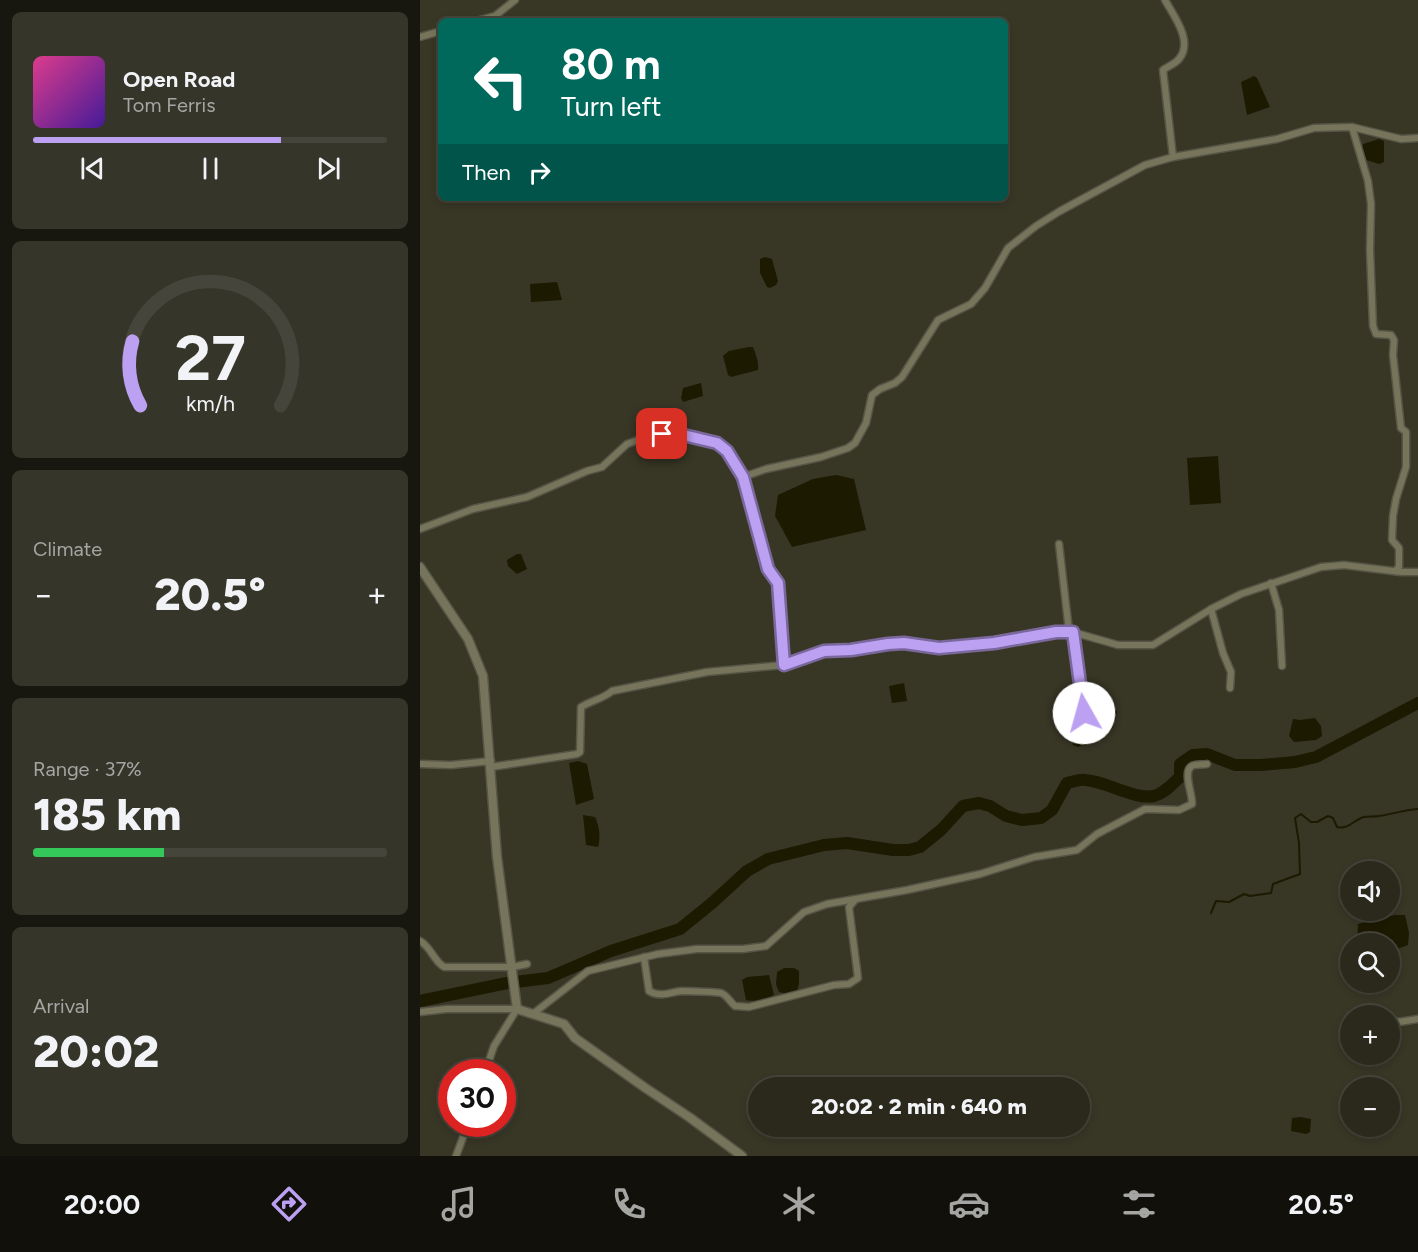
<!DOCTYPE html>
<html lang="en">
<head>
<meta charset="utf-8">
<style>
	body { margin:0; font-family:Figtree,sans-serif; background:#363529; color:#f1f3f6; height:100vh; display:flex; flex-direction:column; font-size:22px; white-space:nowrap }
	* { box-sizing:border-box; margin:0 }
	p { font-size:20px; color:#a5a6a3 }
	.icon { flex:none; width:33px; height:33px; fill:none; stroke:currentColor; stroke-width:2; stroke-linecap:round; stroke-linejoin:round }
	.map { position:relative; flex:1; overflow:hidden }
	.sheet { display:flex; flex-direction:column; gap:12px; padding:12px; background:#17170f; width:420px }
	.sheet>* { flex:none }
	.hud { position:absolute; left:18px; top:18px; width:570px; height:183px; border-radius:9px; box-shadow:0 3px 9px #0003,0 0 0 2px #46453b; background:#00695c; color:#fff; overflow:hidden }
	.fabs { position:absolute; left:920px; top:861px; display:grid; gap:12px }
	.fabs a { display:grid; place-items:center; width:60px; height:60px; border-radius:50%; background:#2a291c; box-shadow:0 3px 9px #0003,0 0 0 2px #46453b; font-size:30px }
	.speed { position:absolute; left:18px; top:1059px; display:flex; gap:12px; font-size:30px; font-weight:700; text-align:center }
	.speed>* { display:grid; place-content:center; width:78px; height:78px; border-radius:50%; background:#2a291c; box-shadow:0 3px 9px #0003,0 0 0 2px #46453b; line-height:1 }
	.speed .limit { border:9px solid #d22; background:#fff; color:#111 }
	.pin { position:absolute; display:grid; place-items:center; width:51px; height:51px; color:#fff; margin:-26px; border-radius:12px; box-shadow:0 3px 9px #0006 }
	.me { position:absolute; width:66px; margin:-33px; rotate:353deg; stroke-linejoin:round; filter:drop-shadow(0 0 4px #0008) }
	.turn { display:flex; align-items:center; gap:21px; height:126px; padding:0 24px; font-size:27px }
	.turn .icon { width:78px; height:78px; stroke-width:2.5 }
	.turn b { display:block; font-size:42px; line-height:51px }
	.then { display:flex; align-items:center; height:57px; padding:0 24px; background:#0003; gap:12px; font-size:22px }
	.big { font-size:45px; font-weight:800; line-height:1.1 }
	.sheet .widget { flex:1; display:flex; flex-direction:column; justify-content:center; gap:9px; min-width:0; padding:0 21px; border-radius:9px; background:#363529 }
	.sheet .dial { align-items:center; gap:0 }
	.dial svg { height:156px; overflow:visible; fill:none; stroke:#46453b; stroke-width:7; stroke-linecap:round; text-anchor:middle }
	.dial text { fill:#f1f3f6; stroke:none }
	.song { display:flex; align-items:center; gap:18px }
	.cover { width:72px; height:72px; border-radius:9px; background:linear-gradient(135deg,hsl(330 70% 55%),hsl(260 70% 35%)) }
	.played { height:6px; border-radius:3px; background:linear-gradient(90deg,#bca0f2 70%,#46453b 70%) }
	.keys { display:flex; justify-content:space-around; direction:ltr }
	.heat { display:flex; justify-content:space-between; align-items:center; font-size:33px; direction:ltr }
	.charge { height:9px; border-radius:4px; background:linear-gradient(90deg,#34c759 37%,#46453b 0) }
	.trip { position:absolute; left:328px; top:1077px; width:342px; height:60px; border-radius:30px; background:#2a291c; box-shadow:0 3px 9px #0003,0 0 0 2px #46453b; font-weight:800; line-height:60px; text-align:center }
	.dock { display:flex; height:96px; justify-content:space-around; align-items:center; background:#11100b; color:#a5a6a3 }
	.dock .icon { width:42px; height:42px }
	.dock .on { color:#bca0f2 }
	.dock b { font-size:27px; color:#f1f3f6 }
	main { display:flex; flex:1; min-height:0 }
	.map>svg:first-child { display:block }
	.water { fill:#1c1a00 }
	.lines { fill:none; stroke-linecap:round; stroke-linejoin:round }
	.stream { stroke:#1c1a00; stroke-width:2 }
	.river { stroke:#1c1a00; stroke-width:12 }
	.minor-casing { stroke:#565546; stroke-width:9 }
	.tertiary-casing { stroke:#565546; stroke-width:11 }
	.minor { stroke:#76755c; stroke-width:6 }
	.tertiary { stroke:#76755c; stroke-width:8 }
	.route-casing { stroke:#7a689d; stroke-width:15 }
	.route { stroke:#bca0f2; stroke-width:10 }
</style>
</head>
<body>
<main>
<section class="sheet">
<div class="widget">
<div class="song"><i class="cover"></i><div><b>Open Road</b><p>Tom Ferris</p></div></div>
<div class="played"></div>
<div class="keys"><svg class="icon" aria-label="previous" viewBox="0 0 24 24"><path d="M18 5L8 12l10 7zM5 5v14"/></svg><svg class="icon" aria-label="pause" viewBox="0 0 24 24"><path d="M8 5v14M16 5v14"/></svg><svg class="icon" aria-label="next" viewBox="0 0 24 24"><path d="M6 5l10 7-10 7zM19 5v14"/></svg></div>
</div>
<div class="widget dial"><svg viewBox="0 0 100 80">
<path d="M14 69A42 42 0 1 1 86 69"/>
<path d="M14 69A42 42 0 0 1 10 36" stroke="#bca0f2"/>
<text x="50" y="56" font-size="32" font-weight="700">27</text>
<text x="50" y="72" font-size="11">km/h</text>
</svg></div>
<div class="widget"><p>Climate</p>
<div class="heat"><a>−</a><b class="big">20.5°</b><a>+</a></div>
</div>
<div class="widget"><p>Range · 37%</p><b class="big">185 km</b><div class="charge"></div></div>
<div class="widget"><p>Arrival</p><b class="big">20:02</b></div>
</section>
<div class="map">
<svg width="998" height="1156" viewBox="0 0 998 1156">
	<rect width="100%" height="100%" fill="#383726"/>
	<g class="water">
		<polygon points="834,76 837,78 850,107 827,115 821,82"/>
		<polygon points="959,139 964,141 964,162 959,164 946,160 941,150 943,144"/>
		<polygon points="345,257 352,259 358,281 356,285 350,288 347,287 340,273 340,259"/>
		<polygon points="137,282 142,300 111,302 110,284"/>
		<path d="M 329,347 L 333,347 C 336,355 339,362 338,370 L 311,377 L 308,375 L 303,356 L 309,351 Z"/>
		<polygon points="281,383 283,396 263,402 261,398 263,388"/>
		<polygon points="798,456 801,503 770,505 767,458"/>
		<polygon points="416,475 434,479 446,530 372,547 355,516 358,495 393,479"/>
		<polygon points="97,554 101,554 107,569 97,574 88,566 87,560"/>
		<polygon points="484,683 487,701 472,703 469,686"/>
		<polygon points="694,708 697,712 693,728 688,729 680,723 688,709"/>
		<polygon points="895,718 901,726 902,736 896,740 874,742 869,736 873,719 880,720"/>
		<polygon points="655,722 663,722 667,743 658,747 653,745 649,724"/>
		<polygon points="158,761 167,764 174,799 156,805 149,763"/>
		<path d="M 163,815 L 175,817 C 179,825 181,837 178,847 L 166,845 Z"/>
		<polygon points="975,915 985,915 989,933 988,945 969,952 969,944 937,943 938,924"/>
		<polygon points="364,968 374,968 379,971 379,984 377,991 367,994 359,992 356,984 357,972"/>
		<path d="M 349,975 L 354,995 C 345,1000 336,1002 326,1000 L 322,980 L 327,977 Z"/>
		<polygon points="881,1117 891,1119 890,1132 886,1134 871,1131 872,1118"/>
	</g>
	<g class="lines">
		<path class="stream" d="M 791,913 L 796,901 L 809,902 L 824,894 L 830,896 L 851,893 L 853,884 L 880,874 L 879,843 L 875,818 L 881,814 L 891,822 L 897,822 L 908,816 L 913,818 L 917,827 C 929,830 933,820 944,817 C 949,816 954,817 959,816 C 973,814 983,810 998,809"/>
		<path class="river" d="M 0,1001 L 87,983 L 128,978 L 191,951 L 260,929 L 292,903 L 327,871 L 348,859 L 404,845 L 427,843 L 473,850 L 489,850 L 500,847 L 521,830 L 543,806 L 559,803 L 570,806 L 586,816 L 602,820 L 621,818 L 632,810 L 647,783 C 653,782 659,779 665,780 C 686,781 714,800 734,796 C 745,793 752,784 760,777 L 760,764 L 773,755 L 787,754 L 815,765 L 841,765 L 875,762 L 896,757 L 998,703"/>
		<g class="minor-casing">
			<g id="minor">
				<path d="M 745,0 C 753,15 774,41 759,59 C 755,64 748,66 743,70 L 753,157"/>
				<polyline points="56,21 75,16 95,0"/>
				<polyline points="0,37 21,31"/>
				<polyline points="932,127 948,181 951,204 950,250 953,326 956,334 971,335 974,340 973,355 981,428 986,432 986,467 976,499 973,516 972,540 979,548 979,567 975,571"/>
				<polyline points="323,477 348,569 358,583 364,665 404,651 431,650 468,643 484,643 519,648 574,643 649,631 698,645 733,645 791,609 821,594 901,567 924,565 981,572 998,572"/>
				<polyline points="0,529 53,509 107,497 167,471 182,467 207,444 229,436 255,433 297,443 307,451 323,477 346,469 401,457 428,448 435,443 446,423 452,395 460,389 475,383 482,377 518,320 551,304 565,288 588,248 616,226 640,211 725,165 753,157 857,139 894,128 932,127 981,139 998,138"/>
				<polyline points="639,544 649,631"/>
				<polyline points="851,583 859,610 862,666"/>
				<polyline points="791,609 803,653 811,672 810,688"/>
				<polyline points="653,632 664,713"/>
				<polyline points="0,764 31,765 71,761"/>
				<path d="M 71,767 L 157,754 L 160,752 L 161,707 C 172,700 183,699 192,691 L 287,672 L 364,665"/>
				<path d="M 0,941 C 11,947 13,960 24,967 L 92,967 L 107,964"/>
				<path d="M 224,957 L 229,991 C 241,998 250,992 262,991 C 267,991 297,992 301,993 C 307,995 310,1002 315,1006 L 329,1007 L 414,985 L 429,984 L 438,978 L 429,907 L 435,900"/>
				<polyline points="0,1012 27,1009 97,1009"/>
				<path d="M 114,1013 L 168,971 L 238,954 L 277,949 L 323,949 L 346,946 L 384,912 L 407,904 L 487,890 L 560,874 L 614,857 L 657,850 L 677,834 L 725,809 L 759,810 L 772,804 C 773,795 762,771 772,766 C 775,764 783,765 787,764"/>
				<polyline points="969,1020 979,1022 998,1019"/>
				<polyline points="65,1072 74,1046 97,1009"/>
				<polyline points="36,1156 48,1124"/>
			</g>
		</g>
		<g class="tertiary-casing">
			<polyline id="tertiary" points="0,567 48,639 63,676 77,857 97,1009 144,1024 155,1038 224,1087 269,1117 322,1156"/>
		</g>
		<use href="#minor" class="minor"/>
		<use href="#tertiary" class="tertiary"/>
	</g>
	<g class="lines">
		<g class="route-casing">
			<polyline id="route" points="242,434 255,433 297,443 307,451 323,477 348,569 358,583 364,665 404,651 431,650 468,644 484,643 519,648 574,643 636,632 653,632 664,713"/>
		</g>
		<use href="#route" class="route"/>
	</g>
</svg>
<div class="fabs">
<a><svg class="icon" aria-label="sound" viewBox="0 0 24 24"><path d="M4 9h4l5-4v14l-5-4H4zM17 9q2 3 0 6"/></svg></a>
<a><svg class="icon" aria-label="search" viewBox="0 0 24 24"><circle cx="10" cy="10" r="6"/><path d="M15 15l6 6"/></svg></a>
<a>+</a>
<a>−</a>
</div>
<div class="speed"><div class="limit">30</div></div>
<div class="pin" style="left:242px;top:434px;background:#d93025"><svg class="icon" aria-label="arrive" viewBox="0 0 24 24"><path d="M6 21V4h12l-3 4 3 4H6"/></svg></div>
<svg class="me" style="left:664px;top:713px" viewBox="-20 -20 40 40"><circle r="19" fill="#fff"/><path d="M0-13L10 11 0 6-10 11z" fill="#bca0f2"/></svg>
<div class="trip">20:02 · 2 min · 640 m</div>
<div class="hud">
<div class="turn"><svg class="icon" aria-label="left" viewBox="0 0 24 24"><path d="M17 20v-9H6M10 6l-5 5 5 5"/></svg><div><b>80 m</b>Turn left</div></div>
<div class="then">Then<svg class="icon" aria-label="right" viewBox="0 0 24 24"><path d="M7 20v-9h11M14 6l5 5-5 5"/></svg></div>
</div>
</div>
</main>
<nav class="dock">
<b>20:00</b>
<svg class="icon on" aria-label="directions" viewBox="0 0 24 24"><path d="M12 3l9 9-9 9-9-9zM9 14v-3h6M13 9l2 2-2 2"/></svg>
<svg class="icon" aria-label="music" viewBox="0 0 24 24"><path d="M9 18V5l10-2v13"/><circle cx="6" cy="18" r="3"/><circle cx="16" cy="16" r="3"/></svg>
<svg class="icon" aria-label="phone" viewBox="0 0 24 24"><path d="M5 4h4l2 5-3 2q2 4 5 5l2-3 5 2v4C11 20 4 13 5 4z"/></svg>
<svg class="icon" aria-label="climate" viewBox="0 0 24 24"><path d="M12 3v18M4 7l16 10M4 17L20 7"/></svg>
<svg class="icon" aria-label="car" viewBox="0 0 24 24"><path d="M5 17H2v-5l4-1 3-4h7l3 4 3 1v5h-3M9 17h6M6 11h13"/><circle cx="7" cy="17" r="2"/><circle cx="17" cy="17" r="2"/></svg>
<svg class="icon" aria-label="filters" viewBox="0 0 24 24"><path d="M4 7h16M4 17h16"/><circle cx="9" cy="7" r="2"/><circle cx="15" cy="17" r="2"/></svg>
<b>20.5°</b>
</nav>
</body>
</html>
